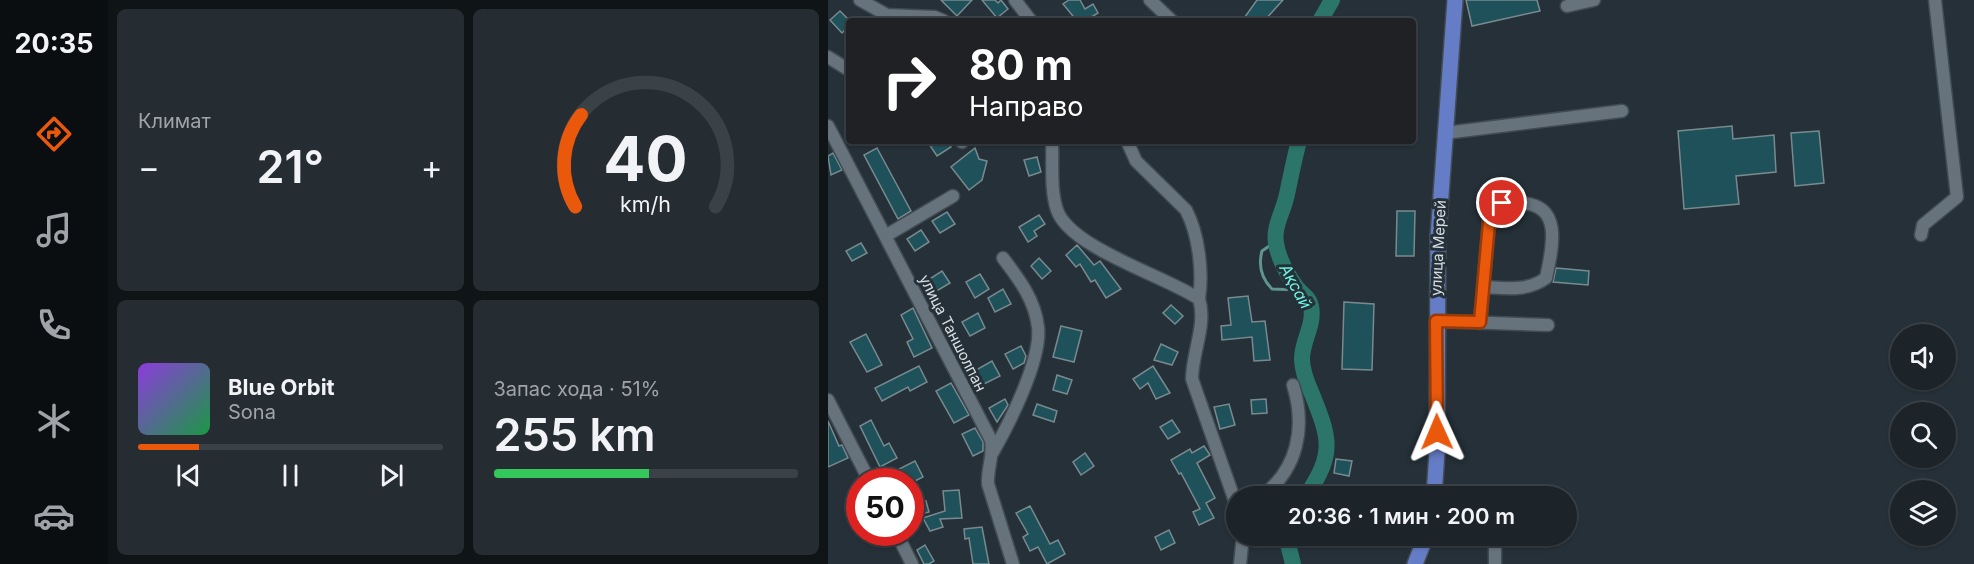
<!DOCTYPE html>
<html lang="ru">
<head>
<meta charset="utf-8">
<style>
	body { margin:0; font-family:Inter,sans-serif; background:#252c32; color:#f1f3f6; height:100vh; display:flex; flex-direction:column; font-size:22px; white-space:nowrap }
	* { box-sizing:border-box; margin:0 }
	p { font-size:20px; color:#a0a4a8 }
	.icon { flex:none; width:33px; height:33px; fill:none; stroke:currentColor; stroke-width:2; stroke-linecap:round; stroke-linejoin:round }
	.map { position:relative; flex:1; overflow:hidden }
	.sheet { display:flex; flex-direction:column; gap:9px; padding:9px; background:#0f1417; width:720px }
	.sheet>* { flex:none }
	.banner { position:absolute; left:18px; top:18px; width:570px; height:126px; border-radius:6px; box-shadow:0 2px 4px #0004,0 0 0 2px #3a4147; background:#202124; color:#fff; overflow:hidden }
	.buttons { position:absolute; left:1062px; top:324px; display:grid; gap:12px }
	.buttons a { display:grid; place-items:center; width:66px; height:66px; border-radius:50%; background:#1c242a; box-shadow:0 2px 4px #0004,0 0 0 2px #3a4147; font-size:30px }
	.speed { position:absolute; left:18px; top:468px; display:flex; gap:12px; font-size:30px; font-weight:700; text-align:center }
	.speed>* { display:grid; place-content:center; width:78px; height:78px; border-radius:50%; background:#1c242a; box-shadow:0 2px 4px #0004,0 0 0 2px #3a4147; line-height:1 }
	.speed .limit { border:9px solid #d22; background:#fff; color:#111 }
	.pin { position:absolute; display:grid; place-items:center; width:51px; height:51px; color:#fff; margin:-26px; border:3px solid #fff; border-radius:50%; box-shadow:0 2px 6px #0007 }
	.me { position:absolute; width:66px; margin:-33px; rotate:359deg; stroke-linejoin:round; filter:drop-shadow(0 0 4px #0008) }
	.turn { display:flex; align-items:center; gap:21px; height:126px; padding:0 24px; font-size:27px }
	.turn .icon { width:78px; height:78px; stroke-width:2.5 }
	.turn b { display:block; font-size:42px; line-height:51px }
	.big { font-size:45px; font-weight:600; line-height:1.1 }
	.sheet .tile { flex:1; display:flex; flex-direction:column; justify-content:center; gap:9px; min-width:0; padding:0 21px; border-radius:9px; background:#252c32 }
	.sheet .dial { align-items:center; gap:0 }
	.dial svg { height:156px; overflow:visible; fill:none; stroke:#3a4147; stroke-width:7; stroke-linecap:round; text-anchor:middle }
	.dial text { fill:#f1f3f6; stroke:none }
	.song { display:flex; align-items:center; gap:18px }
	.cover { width:72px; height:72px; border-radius:9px; background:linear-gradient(135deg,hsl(270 70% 55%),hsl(140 70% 35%)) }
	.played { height:6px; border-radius:3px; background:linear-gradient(90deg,#ea580c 20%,#3a4147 20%) }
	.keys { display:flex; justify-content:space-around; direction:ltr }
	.heat { display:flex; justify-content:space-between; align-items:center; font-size:33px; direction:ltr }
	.charge { height:9px; border-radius:4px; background:linear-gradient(90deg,#34c759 51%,#3a4147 0) }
	.sheet .tiles { flex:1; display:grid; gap:9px; grid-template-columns:repeat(2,1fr) }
	.trip { position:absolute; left:398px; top:486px; width:351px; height:60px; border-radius:30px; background:#1c242a; box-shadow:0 2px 4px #0004,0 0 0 2px #3a4147; font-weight:600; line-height:60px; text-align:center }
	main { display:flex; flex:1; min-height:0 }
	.tabs { display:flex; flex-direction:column; width:108px; justify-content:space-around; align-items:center; background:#0b0e11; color:#a0a4a8 }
	.tabs .icon { width:42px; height:42px }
	.tabs .active { color:#ea580c }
	.tabs b { font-size:27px; color:#f1f3f6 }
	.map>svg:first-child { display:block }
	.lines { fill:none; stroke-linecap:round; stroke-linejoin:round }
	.stream { stroke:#5f948f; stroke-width:3 }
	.river { stroke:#2b756b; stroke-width:16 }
	.building { fill:#1f515b; stroke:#798a8e; stroke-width:1.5 }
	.minor-casing { stroke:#424b52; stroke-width:15 }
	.major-casing { stroke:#424b52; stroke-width:18 }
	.minor { stroke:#66727c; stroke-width:12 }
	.major { stroke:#657cc6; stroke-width:15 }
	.route-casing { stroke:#983908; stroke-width:15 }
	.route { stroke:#ea580c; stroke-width:10 }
	.labels { text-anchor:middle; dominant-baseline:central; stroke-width:6; stroke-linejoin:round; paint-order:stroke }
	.street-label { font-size:15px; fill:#d7dee3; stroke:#253038 }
	.water-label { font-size:16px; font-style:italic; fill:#6ef6e4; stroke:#253038 }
</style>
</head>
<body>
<main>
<nav class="tabs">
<b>20:35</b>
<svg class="icon active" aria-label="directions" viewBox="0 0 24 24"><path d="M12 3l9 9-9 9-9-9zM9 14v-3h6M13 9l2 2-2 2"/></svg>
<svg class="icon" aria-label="music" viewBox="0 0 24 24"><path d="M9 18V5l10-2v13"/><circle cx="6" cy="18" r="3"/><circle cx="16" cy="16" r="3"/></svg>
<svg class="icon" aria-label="phone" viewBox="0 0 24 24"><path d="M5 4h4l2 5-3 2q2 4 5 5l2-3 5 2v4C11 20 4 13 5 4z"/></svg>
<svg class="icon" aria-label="climate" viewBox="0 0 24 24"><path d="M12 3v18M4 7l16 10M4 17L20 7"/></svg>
<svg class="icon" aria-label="car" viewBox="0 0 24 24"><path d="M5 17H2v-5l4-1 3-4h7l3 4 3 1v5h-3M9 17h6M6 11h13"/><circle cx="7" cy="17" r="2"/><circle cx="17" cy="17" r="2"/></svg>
</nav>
<section class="sheet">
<div class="tiles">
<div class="tile"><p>Климат</p>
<div class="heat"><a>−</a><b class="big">21°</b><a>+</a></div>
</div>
<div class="tile dial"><svg viewBox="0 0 100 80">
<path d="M14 69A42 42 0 1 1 86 69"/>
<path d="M14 69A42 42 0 0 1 17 22" stroke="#ea580c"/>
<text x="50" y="56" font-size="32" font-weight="700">40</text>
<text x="50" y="72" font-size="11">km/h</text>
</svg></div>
<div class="tile">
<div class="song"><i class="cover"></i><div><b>Blue Orbit</b><p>Sona</p></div></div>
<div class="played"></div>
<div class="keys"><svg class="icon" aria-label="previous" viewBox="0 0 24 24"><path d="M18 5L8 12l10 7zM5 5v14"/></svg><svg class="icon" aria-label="pause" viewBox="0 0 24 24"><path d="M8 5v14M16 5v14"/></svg><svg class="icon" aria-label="next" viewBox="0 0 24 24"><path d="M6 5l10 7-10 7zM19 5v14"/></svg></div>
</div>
<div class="tile"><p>Запас хода · 51%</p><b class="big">255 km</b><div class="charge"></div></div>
</div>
</section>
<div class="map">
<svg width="1146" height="564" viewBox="0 0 1146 564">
	<rect width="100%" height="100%" fill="#253038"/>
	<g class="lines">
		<path class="stream" d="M 447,242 L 434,251 C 430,266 433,278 444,289 L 471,290"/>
		<g class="river">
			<polyline points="492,21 504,0"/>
			<path d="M 471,141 C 466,159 463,176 459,194 C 456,211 445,226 448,243 C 450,258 460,276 469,288 C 475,295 481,297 483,306 C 487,325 474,340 474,359 C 474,371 479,383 484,394 C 502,439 507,453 478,496"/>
			<polyline points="458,536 465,564"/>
		</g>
	</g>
	<g class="building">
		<polygon points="113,0 144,0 129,16"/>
		<polygon points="154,0 167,0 170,3 173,0 180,9 169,18"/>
		<polygon points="241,0 252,0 257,9 265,4 270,13 257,21 249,21 235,4"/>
		<polygon points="429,0 455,0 436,21 414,21"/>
		<polygon points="638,0 709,0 712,11 644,26"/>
		<polygon points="12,11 21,20 21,26 14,33 2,20"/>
		<polygon points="904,126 905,139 946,135 948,172 908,176 911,204 856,209 850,131"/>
		<polygon points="991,131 996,183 967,186 963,133"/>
		<polygon points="99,141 119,141 123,147 109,156"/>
		<polygon points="49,148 83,211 70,219 36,155"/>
		<polygon points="147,148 151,159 159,161 154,180 141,190 123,167"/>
		<polygon points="5,153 14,170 3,175 0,156"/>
		<polygon points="209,157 213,172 201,176 196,160"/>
		<polygon points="569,211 587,211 586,256 568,256"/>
		<polygon points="119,212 127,224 112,233 104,221"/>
		<polygon points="211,215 217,224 206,231 209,236 200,242 191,227"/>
		<polygon points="93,230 101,242 87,251 79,239"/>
		<polygon points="33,243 39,253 24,261 18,251"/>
		<polygon points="249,245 266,265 272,261 293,289 278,298 267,280 263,282 252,264 248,267 238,255"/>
		<polygon points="211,258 223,271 214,279 203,266"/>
		<polygon points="728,268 761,271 760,285 725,282"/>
		<polygon points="114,271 122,283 107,292 100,280"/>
		<polygon points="152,274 161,289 147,298 138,282"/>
		<polygon points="175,289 183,304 167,312 160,298"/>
		<polygon points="420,296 424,322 437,321 442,360 426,361 424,337 394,340 393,326 403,325 400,298"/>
		<polygon points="516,302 546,304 544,370 514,369"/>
		<polygon points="343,305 355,316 347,324 335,313"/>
		<polygon points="85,308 104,348 86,357 79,342 85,339 73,315"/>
		<polygon points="150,313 157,328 142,336 134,322"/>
		<polygon points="233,326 254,331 246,362 225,357"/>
		<polygon points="38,334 54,365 39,372 22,342"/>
		<polygon points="333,344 350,352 344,365 326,360"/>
		<polygon points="193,346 198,356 196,363 185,369 177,354"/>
		<polygon points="164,361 172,376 156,384 148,370"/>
		<polygon points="91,366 99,382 82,391 80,387 54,401 47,388"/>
		<polygon points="325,366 342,393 328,399 320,383 312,389 305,379"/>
		<polygon points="229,375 244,380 239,394 225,390"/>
		<polygon points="123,383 141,415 126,423 108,391"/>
		<polygon points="177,399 180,405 169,422 161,408"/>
		<polygon points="438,399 439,413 424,414 423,400"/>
		<polygon points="209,404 229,411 226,422 205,415"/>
		<polygon points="401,404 407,425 392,429 386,407"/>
		<polygon points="43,420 56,446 61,443 69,458 52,467 32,426"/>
		<polygon points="344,420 352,432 340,439 332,427"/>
		<polygon points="0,421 11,446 14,445 20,458 0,467"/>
		<polygon points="147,428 155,442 155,451 145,456 134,434"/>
		<polygon points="376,446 382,455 369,463 387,498 378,503 386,518 371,525 365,512 372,509 353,473 351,474 343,460 362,449 364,453"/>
		<polygon points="257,453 266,466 253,475 245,462"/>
		<polygon points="508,459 524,461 521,476 506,473"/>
		<polygon points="87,461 95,477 85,482 75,482 69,470"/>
		<polygon points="131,490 134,518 112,519 115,527 102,531 95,518 117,511 115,491"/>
		<polygon points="98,501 101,512 82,517 82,506"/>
		<polygon points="202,506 222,544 230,540 237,554 219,564 210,547 202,551 195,537 200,534 188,513"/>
		<polygon points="154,527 161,564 145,564 141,538 137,539 136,529"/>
		<polygon points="341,530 347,543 333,550 327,537"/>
		<polygon points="97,545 106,561 101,564 96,564 89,550"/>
	</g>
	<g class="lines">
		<g class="minor-casing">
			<g id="minor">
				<polyline points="32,0 59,15 107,17 116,21"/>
				<polyline points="187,0 203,21"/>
				<polyline points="322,0 344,21"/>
				<polyline points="739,6 766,0"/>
				<polyline points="0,57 21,70"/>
				<path d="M 0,126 L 163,440 C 166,456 159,468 160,484 L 185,564"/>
				<polyline points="617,133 794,111"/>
				<polyline points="133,141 134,142"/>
				<path d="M 224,141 C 225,163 222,189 229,210 C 242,248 337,276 371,299 C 379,324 364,353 364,379 L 408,504"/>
				<path d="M 299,141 L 308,161 L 358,210 C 371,235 375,272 371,299"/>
				<polyline points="59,235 125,196"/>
				<polyline points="1093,235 1095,225 1129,197 1107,0"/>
				<polyline points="608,321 720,325"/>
				<path d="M 652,323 L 662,211 C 673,204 679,203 693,203 C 736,205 724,249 718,278 C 699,292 677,288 655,287"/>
				<polyline points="0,400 42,482"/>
				<path d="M 165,452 C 181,424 214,359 210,327 C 207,300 191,279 175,258"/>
				<path d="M 434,496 C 470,469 478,427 465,385"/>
				<polyline points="68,532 84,564"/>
				<polyline points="412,564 415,536"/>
				<polyline points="667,564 667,536"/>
			</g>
		</g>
		<g class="major-casing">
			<g id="major">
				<polyline points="606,496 609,452 610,237 627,0"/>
				<polyline points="587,564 598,536"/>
			</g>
		</g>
		<use href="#minor" class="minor"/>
		<use href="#major" class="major"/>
	</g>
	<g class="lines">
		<g class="route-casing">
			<polyline id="route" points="609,432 608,321 652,322 662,212 674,203"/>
		</g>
		<use href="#route" class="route"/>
	</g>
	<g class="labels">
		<g class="street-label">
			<text transform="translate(610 248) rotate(-87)">улица Мерей</text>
			<text transform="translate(125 333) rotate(63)">улица Таншолпан</text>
		</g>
		<g class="water-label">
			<text transform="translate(468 286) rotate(61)">Ақсай</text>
		</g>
	</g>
</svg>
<div class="buttons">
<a><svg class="icon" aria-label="sound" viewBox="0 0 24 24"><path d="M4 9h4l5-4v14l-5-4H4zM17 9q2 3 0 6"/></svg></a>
<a><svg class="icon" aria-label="search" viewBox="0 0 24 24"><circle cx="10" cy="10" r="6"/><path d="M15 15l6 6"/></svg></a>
<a><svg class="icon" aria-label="layers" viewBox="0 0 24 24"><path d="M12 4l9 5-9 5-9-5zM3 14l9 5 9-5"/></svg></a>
</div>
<div class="speed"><div class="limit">50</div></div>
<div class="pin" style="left:674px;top:203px;background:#d93025"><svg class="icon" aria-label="arrive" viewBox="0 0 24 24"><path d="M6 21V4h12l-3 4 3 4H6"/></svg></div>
<svg class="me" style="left:609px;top:432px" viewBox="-20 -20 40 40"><path d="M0-17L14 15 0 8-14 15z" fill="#ea580c" stroke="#fff" stroke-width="4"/></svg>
<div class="trip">20:36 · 1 мин · 200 m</div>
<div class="banner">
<div class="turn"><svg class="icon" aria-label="right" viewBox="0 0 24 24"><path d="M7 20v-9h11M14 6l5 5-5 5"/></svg><div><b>80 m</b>Направо</div></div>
</div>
</div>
</main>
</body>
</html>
